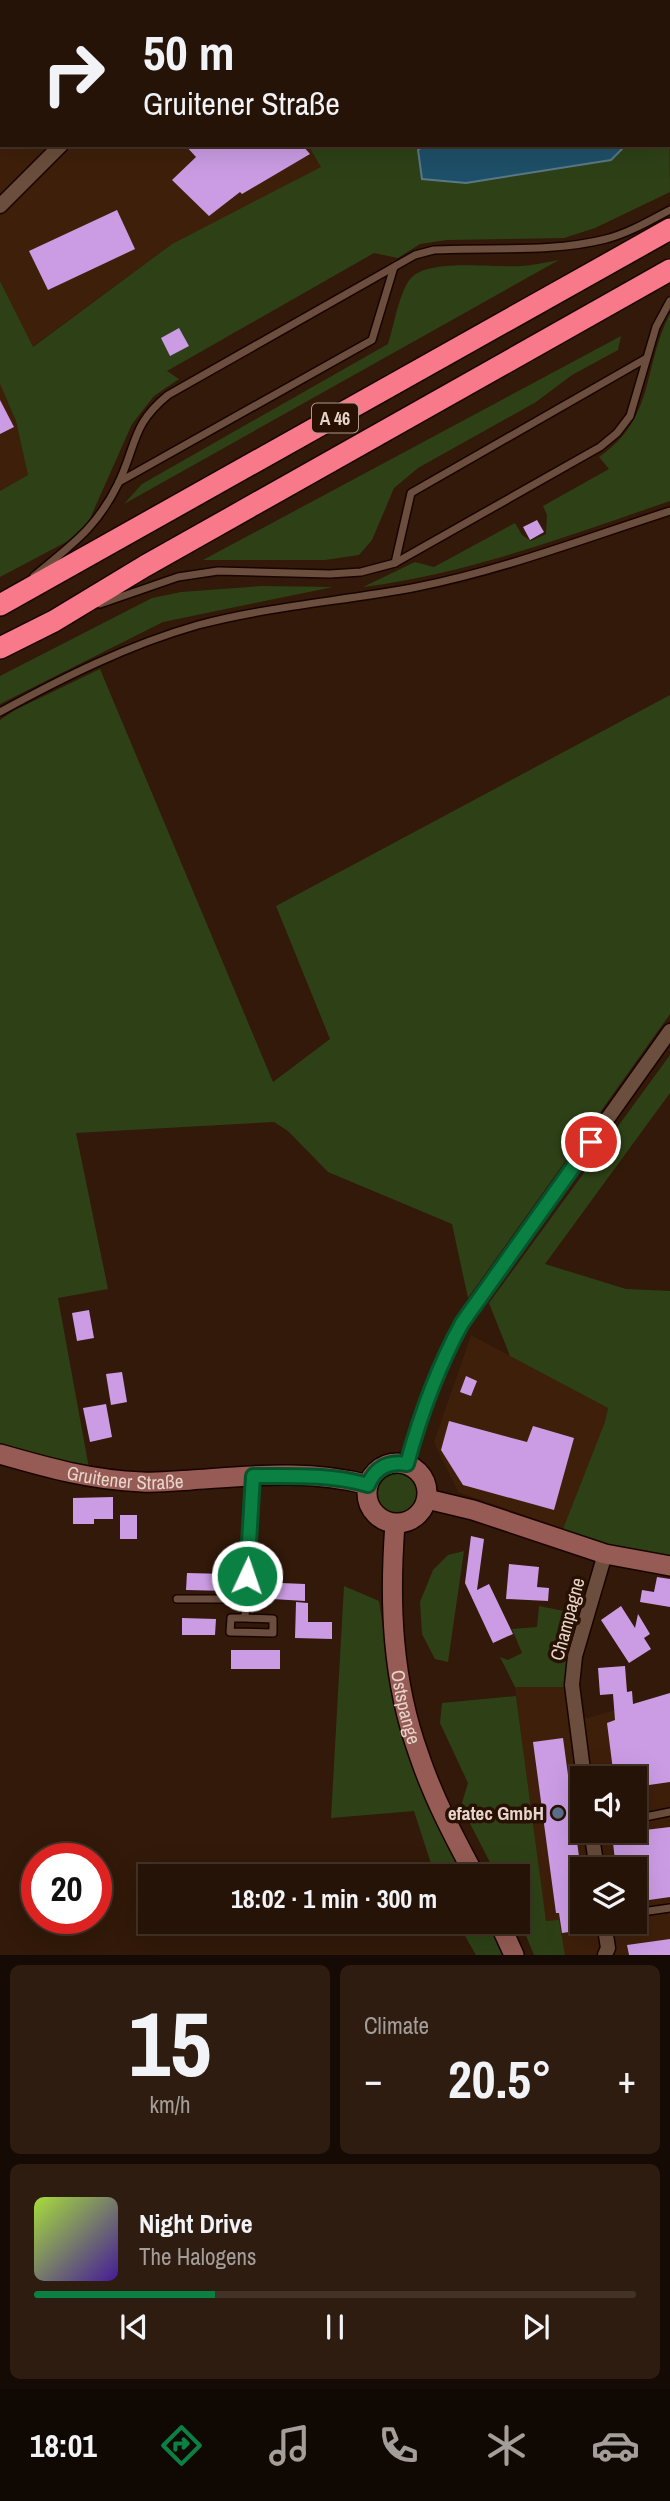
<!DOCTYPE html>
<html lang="en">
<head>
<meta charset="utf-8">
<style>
	body { margin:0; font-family:"Archivo Narrow",sans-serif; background:#2e1c11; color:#f1f3f6; height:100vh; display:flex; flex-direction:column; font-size:26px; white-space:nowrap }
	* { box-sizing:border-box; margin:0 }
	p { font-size:23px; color:#a49e9b }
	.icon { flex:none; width:38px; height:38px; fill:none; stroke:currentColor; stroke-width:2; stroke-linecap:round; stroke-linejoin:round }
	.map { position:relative; height:1955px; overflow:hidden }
	.sheet { display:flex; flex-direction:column; gap:10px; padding:10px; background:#150a04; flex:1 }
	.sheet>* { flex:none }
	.guide { position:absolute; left:0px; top:0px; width:670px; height:147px; box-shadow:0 7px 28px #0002,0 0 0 2px #423228; background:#261307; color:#f1f3f6; overflow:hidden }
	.buttons { position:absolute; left:570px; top:1766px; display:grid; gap:14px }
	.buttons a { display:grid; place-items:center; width:77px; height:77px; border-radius:0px; background:#261307; box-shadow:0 7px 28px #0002,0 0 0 2px #423228; font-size:35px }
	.speed { position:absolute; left:21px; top:1843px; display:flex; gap:14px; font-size:35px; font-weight:700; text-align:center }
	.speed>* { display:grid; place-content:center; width:91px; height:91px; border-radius:50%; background:#261307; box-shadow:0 7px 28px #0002,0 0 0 2px #423228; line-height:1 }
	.speed .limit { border:10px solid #d22; background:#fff; color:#111 }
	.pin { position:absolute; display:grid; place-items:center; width:60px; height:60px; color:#fff; margin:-30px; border:4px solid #fff; border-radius:50%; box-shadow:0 2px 7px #0007 }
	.me { position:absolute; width:77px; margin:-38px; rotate:3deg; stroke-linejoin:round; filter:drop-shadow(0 0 5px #0008) }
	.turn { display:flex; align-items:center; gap:24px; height:147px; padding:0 28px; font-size:32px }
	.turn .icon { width:91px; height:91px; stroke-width:2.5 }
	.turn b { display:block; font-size:49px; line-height:60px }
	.big { font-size:52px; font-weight:700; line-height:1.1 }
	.sheet .widget { flex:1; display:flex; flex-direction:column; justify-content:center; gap:10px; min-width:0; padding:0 24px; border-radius:10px; background:#2e1c11 }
	.sheet .dial { align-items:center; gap:0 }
	.dial b { font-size:91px; line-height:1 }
	.song { display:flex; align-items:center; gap:21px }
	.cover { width:84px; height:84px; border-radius:10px; background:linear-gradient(135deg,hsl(80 70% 55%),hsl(260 70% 35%)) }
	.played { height:7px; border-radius:4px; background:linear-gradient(90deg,#0b8043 30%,#423228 30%) }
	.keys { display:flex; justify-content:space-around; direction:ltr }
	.heat { display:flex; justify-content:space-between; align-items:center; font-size:38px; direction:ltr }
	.sheet .tiles { flex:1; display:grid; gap:10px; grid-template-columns:1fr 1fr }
	.widget:last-child { grid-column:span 2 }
	.trip { position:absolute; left:138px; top:1864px; width:392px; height:70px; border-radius:0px; background:#261307; box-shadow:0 7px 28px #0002,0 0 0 2px #423228; font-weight:700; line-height:70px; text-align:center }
	.dock { display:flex; height:112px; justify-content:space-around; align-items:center; background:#0f0803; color:#a49e9b }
	.dock .icon { width:49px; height:49px }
	.dock .current { color:#0b8043 }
	.dock b { font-size:32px; color:#f1f3f6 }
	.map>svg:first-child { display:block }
	.built { fill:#3e1f0a; fill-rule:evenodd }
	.green { fill:#2e4116 }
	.water { fill:#1e5069; stroke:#5a7886; stroke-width:2 }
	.building { fill:#cb9ce4 }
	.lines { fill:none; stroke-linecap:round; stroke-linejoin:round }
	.lane-casing { stroke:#190400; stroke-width:10 }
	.street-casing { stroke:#190400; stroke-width:17 }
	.secondary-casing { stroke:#190400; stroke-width:22 }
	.highway-casing { stroke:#190400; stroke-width:24 }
	.lane { stroke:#6b4e3d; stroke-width:7 }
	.street { stroke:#6b4e3d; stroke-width:14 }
	.secondary { stroke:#955b54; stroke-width:19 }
	.highway { stroke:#f7798a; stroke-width:21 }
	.route-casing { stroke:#07532c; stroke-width:18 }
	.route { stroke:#0b8043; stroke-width:12 }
	.service-dot { fill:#5c6f8a; stroke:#281002; stroke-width:2.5 }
	.labels { text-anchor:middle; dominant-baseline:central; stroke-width:7; stroke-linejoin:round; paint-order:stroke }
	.shield { fill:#281002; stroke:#ae9a8f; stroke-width:2 }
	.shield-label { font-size:18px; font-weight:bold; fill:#e7d5cb }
	.street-label { font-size:19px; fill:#e7d5cb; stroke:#281002 }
	.poi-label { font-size:19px; font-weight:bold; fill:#e7d5cb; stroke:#281002; text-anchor:end }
</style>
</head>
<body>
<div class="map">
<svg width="670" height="1955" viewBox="0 0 670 1955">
	<rect width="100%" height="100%" fill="#321909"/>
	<g class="built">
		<polygon points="0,0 670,0 670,12 668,2 2,2 2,145 308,145 322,167 172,244 32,347 0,281"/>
		<polygon points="0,384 16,421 28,475 0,491"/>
		<polygon points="471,1335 608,1408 606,1422 563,1529 458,1492 434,1442"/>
		<path d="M 515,1687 L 564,1687 L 568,1712 L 588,1718 L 670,1693 L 670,1955 L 565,1955 L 559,1921 L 546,1922 ZM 583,1778 L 635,1778 L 635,1830 L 583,1830 ZM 583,1869 L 635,1869 L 635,1922 L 583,1922 Z"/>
	</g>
	<g class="green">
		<polygon points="668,12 670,192 595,228 564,238 447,240 420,244 398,258 374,253 167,371 179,379 154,396 132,424 88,523 68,541 0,577 0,491 28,475 16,421 0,384 0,281 33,347 172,244 321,167 308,145 425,145 418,150 611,160 626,145 668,145"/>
		<path d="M 559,260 L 124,504 L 142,484 L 388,344 C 394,326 399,292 411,278 C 429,258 496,268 522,266 C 534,265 547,262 559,260 Z"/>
		<path d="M 670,314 L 670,501 C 570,535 469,574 363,587 L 415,562 L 434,567 L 515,523 L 522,535 L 531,541 L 546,534 L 547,515 L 543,506 L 609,469 L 599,457 C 656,418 642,368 670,314 Z"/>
		<polygon points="621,336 618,350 572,375 536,402 418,468 394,488 372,540 359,555 325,560 203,560"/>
		<polygon points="262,586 333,587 163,622 0,704 0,676 152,598 181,592"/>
		<polygon points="100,669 273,1082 330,1039 276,906 670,695 670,1014 468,1298 452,1224 328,1172 288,1131 274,1122 76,1133 108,1289 58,1298 89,1468 0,1447 0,720 15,710"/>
		<polygon points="670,1055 670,1093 545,1264 626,1289 670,1291 670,1558 607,1546 563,1529 605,1422 608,1408 510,1356 489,1303"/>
		<circle cx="398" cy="1494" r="20"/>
		<polygon points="464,1551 448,1662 435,1659 422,1634 420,1602 433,1570 448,1555"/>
		<polygon points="344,1586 379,1601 392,1689 465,1876 435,1876 414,1811 331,1818"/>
		<polygon points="539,1606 579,1614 567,1657 564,1687 515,1687 500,1657 508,1660 522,1653 512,1629 537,1627"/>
		<polygon points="516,1696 546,1921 559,1920 565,1955 534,1955 518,1916 518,1876 497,1876 461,1806 468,1783 440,1723 442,1703"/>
		<polygon points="457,1922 488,1922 504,1955 476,1955"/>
	</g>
	<polygon class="water" points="425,145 626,145 611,160 466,183 422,179 418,150"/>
	<g class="building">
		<polygon points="185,145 302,145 310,154 242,194 240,192 209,216 172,180 196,157"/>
		<polygon points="117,210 135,249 48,290 29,251"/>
		<polygon points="179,328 189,346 170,356 161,338"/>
		<polygon points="0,400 14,427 0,434"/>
		<polygon points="537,520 544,532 530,540 523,527"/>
		<polygon points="89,1310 94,1338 77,1341 72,1313"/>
		<polygon points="122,1372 127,1402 111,1405 106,1374"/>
		<polygon points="466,1376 477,1381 471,1396 460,1392"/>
		<polygon points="106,1404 112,1437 90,1442 83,1408"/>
		<polygon points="449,1421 527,1442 533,1426 574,1438 554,1510 463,1485 441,1450"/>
		<polygon points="113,1497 113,1519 94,1519 94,1524 73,1524 73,1498"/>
		<rect x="120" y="1515" width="17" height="24"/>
		<polygon points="471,1536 484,1539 477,1590 489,1584 513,1634 493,1643 465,1583"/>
		<polygon points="509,1564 539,1567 537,1587 549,1588 548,1601 506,1599"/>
		<polygon points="187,1573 227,1574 227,1591 186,1590"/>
		<polygon points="657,1577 670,1579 670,1607 640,1602 642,1590 654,1592"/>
		<polygon points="257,1582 305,1584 305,1601 256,1598"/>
		<polygon points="296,1602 308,1603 308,1622 332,1622 332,1639 295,1638"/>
		<polygon points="621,1606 635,1628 638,1614 650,1634 644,1638 651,1649 629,1663 601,1620"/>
		<polygon points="182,1618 216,1619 215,1635 182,1635"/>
		<rect x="231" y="1650" width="49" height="19"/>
		<polygon points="625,1666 627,1692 632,1691 633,1704 670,1693 670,1782 635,1787 635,1778 614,1778 607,1723 615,1720 613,1694 600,1695 598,1668"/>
		<polygon points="563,1738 583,1886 583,1930 562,1933 559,1913 556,1913 533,1742"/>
		<polygon points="670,1827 670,1897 635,1902 635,1869 616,1869 612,1834"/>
		<polygon points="670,1939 670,1955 629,1955 627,1945"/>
	</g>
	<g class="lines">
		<g class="lane-casing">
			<g id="lane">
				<polyline points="119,482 372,340 394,267"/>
				<polyline points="395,563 411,493 645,359"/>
				<path d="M 34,576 C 71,545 96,529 118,484 C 137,445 131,425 168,395 L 415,255 L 434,250 C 490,247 551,253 606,239 C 629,233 649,221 670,210"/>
				<polyline points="100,604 178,577 218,571 330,574 361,572 395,563 600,447 617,433 630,416 656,327 670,301"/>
				<path d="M 0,712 C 64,677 128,645 198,625 C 270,606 344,601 417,587 C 503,570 586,538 670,511"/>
				<polyline points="177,1599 246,1599"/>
				<polyline points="245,1618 273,1619 273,1633 230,1632 231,1618 245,1618 252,1477"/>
				<polyline points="635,1819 670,1812"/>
				<polyline points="635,1913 670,1908"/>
			</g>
		</g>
		<g class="street-casing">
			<g id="street">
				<polyline points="208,2 210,0"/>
				<polyline points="0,206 61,145"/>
				<path d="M 407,1464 C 420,1416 438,1367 462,1323 L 670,1031"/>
				<polyline points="584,1778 572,1685 575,1656 605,1554"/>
				<polyline points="591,1830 597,1869"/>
				<polyline points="604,1922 608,1948 605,1955"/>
			</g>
		</g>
		<g class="secondary-casing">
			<g id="secondary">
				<path id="s1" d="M 0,1454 C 49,1468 91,1480 142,1482 C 158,1483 175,1481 191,1480 C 249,1476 311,1469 368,1485"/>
				<circle cx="397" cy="1493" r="30"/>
				<polyline points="427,1499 473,1510 605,1554 670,1566"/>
				<path id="s2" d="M 395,1524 C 389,1603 392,1680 419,1755 C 433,1797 454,1837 475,1876"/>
				<polyline points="499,1922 514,1955"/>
			</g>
		</g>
		<g class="highway-casing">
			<g id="highway">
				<polyline points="0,605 670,229"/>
				<polyline points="0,648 54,621 145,566 670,270"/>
			</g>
		</g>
		<use href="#lane" class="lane"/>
		<use href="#street" class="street"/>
		<use href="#secondary" class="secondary"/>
		<use href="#highway" class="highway"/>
	</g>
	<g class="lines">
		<g class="route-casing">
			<path id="route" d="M 247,1576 L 253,1476 C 291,1476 330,1474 368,1485 C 375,1468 388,1461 407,1464 C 420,1416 438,1367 462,1323 L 591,1142"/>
		</g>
		<use href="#route" class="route"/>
	</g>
	<circle class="service-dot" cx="558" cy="1813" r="7"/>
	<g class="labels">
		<rect class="shield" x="312" y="403.5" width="46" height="29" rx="5"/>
		<g class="shield-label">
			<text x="335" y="418">A 46</text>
		</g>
		<g class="street-label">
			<text stroke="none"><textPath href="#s1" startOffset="128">Gruitener Straße</textPath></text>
			<text transform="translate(567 1619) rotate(-75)">Champagne</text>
			<text stroke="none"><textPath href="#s2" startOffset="184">Ostspange</textPath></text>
		</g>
		<g class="poi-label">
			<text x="544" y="1813">efatec GmbH</text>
		</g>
	</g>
</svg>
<div class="buttons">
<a><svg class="icon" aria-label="sound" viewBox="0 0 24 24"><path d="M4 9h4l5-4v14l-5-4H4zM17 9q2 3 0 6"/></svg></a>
<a><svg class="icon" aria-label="layers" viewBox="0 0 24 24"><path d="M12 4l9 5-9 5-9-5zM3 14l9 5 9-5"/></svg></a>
</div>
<div class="speed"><div class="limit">20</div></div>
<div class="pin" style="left:591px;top:1142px;background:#d93025"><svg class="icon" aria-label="arrive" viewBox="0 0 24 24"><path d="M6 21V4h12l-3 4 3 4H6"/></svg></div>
<svg class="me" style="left:247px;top:1576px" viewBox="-20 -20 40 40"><circle r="17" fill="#0b8043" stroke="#fff" stroke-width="3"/><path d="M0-11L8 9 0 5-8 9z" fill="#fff"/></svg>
<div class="trip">18:02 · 1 min · 300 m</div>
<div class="guide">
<div class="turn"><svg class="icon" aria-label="right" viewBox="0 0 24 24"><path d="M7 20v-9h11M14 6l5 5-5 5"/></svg><div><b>50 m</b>Gruitener Straße</div></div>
</div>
</div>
<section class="sheet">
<div class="tiles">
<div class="widget dial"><b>15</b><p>km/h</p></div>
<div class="widget"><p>Climate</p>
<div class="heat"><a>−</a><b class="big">20.5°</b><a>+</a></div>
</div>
<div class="widget">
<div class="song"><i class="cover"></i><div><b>Night Drive</b><p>The Halogens</p></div></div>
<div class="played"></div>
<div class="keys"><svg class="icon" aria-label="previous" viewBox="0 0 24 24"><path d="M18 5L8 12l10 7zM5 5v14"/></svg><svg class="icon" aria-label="pause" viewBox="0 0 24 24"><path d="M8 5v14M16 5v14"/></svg><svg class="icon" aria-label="next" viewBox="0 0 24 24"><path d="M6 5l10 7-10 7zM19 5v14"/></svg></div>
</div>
</div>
</section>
<nav class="dock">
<b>18:01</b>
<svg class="icon current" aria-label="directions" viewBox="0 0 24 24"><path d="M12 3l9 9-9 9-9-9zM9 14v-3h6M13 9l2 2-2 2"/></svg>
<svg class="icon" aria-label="music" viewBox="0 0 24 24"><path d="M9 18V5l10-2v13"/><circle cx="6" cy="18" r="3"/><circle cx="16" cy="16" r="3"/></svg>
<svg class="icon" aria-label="phone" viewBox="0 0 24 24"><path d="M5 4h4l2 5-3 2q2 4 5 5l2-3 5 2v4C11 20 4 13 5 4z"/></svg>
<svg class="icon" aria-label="climate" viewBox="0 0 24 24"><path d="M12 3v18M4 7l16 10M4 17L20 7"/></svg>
<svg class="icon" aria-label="car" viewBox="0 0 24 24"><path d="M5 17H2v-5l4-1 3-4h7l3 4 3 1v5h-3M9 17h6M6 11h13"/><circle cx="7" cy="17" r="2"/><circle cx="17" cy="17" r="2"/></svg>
</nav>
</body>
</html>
